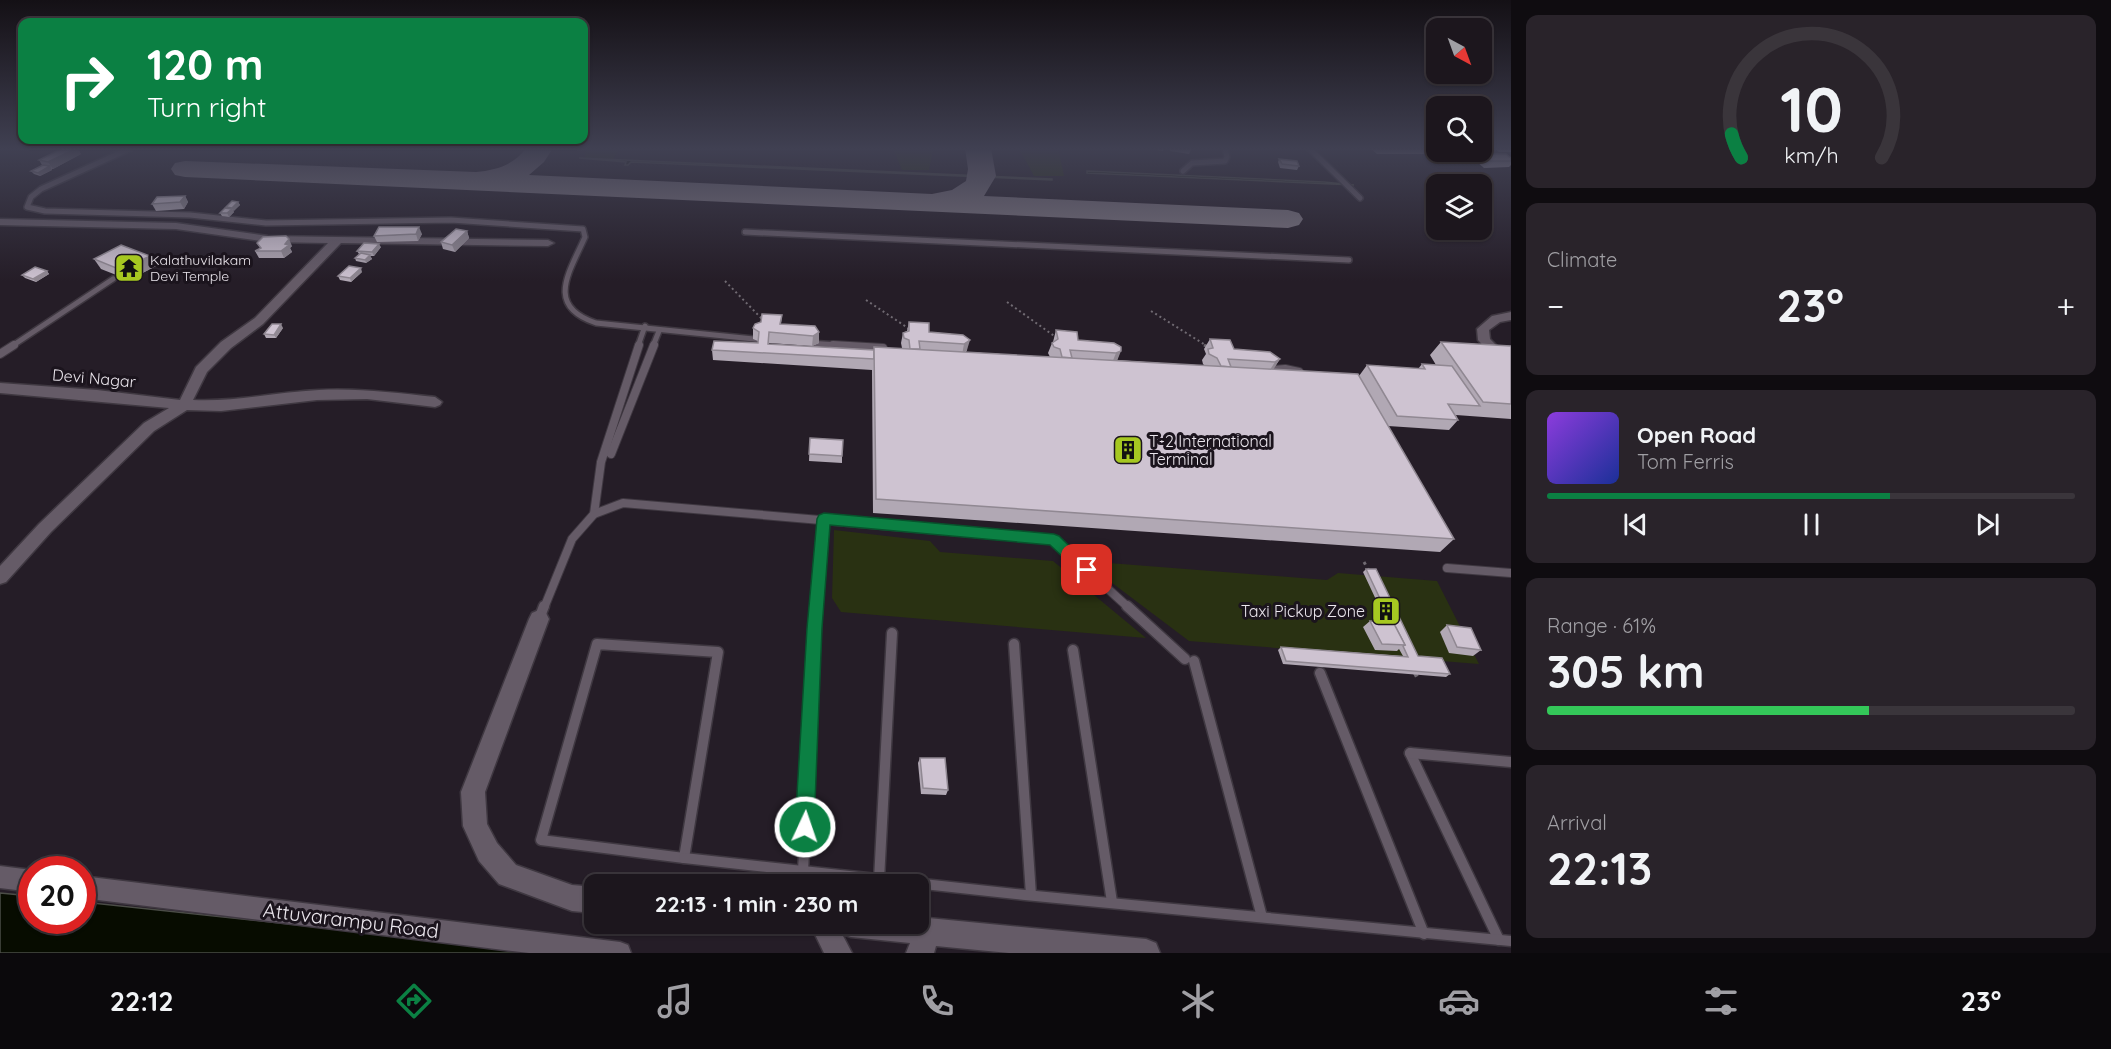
<!DOCTYPE html>
<html lang="en">
<head>
<meta charset="utf-8">
<style>
	body { margin:0; font-family:Quicksand,sans-serif; background:#29232a; color:#f1f3f6; height:100vh; display:flex; flex-direction:column; font-size:22px; white-space:nowrap }
	* { box-sizing:border-box; margin:0 }
	p { font-size:20px; color:#a09fa4 }
	.icon { flex:none; width:33px; height:33px; fill:none; stroke:currentColor; stroke-width:2; stroke-linecap:round; stroke-linejoin:round }
	.map { position:relative; flex:1; overflow:hidden }
	.side { display:flex; flex-direction:column; gap:15px; padding:15px; background:#0f0c10; width:600px }
	.side>* { flex:none }
	.banner { position:absolute; left:18px; top:18px; width:570px; height:126px; border-radius:12px; box-shadow:0 2px 4px #0004,0 0 0 2px #3a353b; background:#0b8043; color:#fff; overflow:hidden }
	.needle { width:39px; rotate:139deg }
	.tools { position:absolute; left:1426px; top:18px; display:grid; gap:12px }
	.tools a { display:grid; place-items:center; width:66px; height:66px; border-radius:12px; background:#1c161d; box-shadow:0 2px 4px #0004,0 0 0 2px #3a353b; font-size:30px }
	.speed { position:absolute; left:18px; top:856px; display:flex; gap:12px; font-size:30px; font-weight:700; text-align:center }
	.speed>* { display:grid; place-content:center; width:78px; height:78px; border-radius:50%; background:#1c161d; box-shadow:0 2px 4px #0004,0 0 0 2px #3a353b; line-height:1 }
	.speed .limit { border:9px solid #d22; background:#fff; color:#111 }
	.pin { position:absolute; display:grid; place-items:center; width:51px; height:51px; color:#fff; margin:-26px; border-radius:12px; box-shadow:0 3px 9px #0006 }
	.me { position:absolute; width:66px; margin:-33px; rotate:3deg; stroke-linejoin:round; filter:drop-shadow(0 0 4px #0008) }
	.turn { display:flex; align-items:center; gap:21px; height:126px; padding:0 30px; font-size:27px }
	.turn .icon { width:78px; height:78px; stroke-width:2.5 }
	.turn b { display:block; font-size:42px; line-height:51px }
	.big { font-size:45px; font-weight:700; line-height:1.1 }
	.side .widget { flex:1; display:flex; flex-direction:column; justify-content:center; gap:9px; min-width:0; padding:0 21px; border-radius:12px; background:#29232a }
	.side .dial { align-items:center; gap:0 }
	.dial svg { height:156px; overflow:visible; fill:none; stroke:#3a353b; stroke-width:7; stroke-linecap:round; text-anchor:middle }
	.dial text { fill:#f1f3f6; stroke:none }
	.song { display:flex; align-items:center; gap:18px }
	.cover { width:72px; height:72px; border-radius:9px; background:linear-gradient(135deg,hsl(270 70% 55%),hsl(230 70% 35%)) }
	.played { height:6px; border-radius:3px; background:linear-gradient(90deg,#0b8043 65%,#3a353b 65%) }
	.keys { display:flex; justify-content:space-around; direction:ltr }
	.heat { display:flex; justify-content:space-between; align-items:center; font-size:33px; direction:ltr }
	.charge { height:9px; border-radius:4px; background:linear-gradient(90deg,#34c759 61%,#3a353b 0) }
	.trip { position:absolute; left:584px; top:874px; width:345px; height:60px; border-radius:12px; background:#1c161d; box-shadow:0 2px 4px #0004,0 0 0 2px #3a353b; font-weight:700; line-height:60px; text-align:center }
	.tab-bar { display:flex; height:96px; justify-content:space-around; align-items:center; background:#0b090c; color:#a09fa4 }
	.tab-bar .icon { width:42px; height:42px }
	.tab-bar .current { color:#0b8043 }
	.tab-bar b { font-size:27px; color:#f1f3f6 }
	main { display:flex; flex:1; min-height:0 }
	.map>svg:first-child { display:block }
	.green { fill:#293112 }
	.water { fill:#070c00; stroke:#4b4d47; stroke-width:1.5 }
	.lines { fill:none; stroke-linecap:round; stroke-linejoin:round }
	.taxiway { fill:#7e7680; fill-rule:evenodd }
	.service-far2-casing { stroke:#3f3841; stroke-width:8 }
	.service-far1-casing { stroke:#3f3841; stroke-width:10 }
	.service-casing { stroke:#3f3841; stroke-width:13 }
	.minor-casing { stroke:#3f3841; stroke-width:3 }
	.tertiary-casing { stroke:#3f3841; stroke-width:3 }
	.path-far2 { stroke:#706a72; stroke-width:2; stroke-dasharray:2 3; stroke-linecap:butt }
	.path-far1 { stroke:#706a72; stroke-width:3; stroke-dasharray:3 4.5; stroke-linecap:butt }
	.path { stroke:#706a72; stroke-width:4; stroke-dasharray:4 6; stroke-linecap:butt }
	.service-far2 { stroke:#655b67; stroke-width:5 }
	.service-far1 { stroke:#655b67; stroke-width:8 }
	.service { stroke:#655b67; stroke-width:10 }
	.minor { fill:#655b67; fill-rule:evenodd }
	.tertiary { fill:#655b67; fill-rule:evenodd }
	.wall { fill:#b1a8b4 }
	.shaded-wall { fill:#908892 }
	.building { fill:#cec3d1; stroke:#908892; stroke-width:1.5 }
	.route { fill:#0b8043; stroke:#07532c; stroke-width:1.5 }
	.labels { text-anchor:middle; dominant-baseline:central; stroke-width:6; stroke-linejoin:round; paint-order:stroke }
	.far-poi-label { font-size:14px; fill:#ebe6ed; stroke:#1b141d; text-anchor:start }
	.street-label { font-size:16px; fill:#ebe6ed; stroke:#1b141d }
	.poi-label { font-size:16px; fill:#ebe6ed; stroke:#1b141d; text-anchor:start }
	.near-street-label { font-size:20px; fill:#ebe6ed; stroke:#1b141d }
</style>
</head>
<body>
<main>
<div class="map">
<svg width="1511" height="953" viewBox="0 0 1511 953">
	<rect width="100%" height="100%" fill="#251d27"/>
	<g class="green">
		<polygon points="586,148 620,148 613,159 585,158"/>
		<polygon points="893,148 933,148 929,170 902,170"/>
		<polygon points="1019,148 1058,148 1064,176 1034,176"/>
		<polygon points="834,530 930,541 940,552 1053,561 1146,638 841,612 832,598"/>
		<polygon points="1083,561 1327,580 1338,573 1437,581 1479,664 1189,641"/>
	</g>
	<g class="water">
		<polygon points="579,158 1052,179 1052,180 631,162 628,165 625,165 626,162"/>
		<polygon points="1087,171 1324,182 1354,185 1087,173"/>
		<polygon points="0,893 31,896 32,921 82,921 83,902 559,953 0,953"/>
	</g>
	<g class="lines">
		<path class="taxiway" d="M 526,148 L 553,148 L 544,162 L 529,175 L 932,194 L 952,190 L 966,181 L 968,169 L 965,148 L 991,148 L 996,176 L 984,196 L 1288,210 L 1299,213 L 1303,219 L 1299,225 L 1288,228 L 185,177 L 175,175 L 171,169 L 175,163 L 185,161 L 476,172 C 496,170 514,165 526,148 Z"/>
		<g class="service-far2-casing">
			<g id="service-far2">
				<path d="M 131,148 L 41,189 L 31,197 L 27,207 L 45,211 L 190,215 L 266,223 L 451,220 L 583,229 L 585,237 C 569,273 545,306 596,323 L 764,340"/>
				<polyline points="1309,148 1360,198"/>
				<polyline points="1183,171 1192,163 1225,161 1227,157 1225,148"/>
				<polyline points="745,232 1349,260"/>
				<polyline points="808,343 855,346"/>
				<polyline points="12,346 113,279"/>
				<polyline points="638,346 645,326"/>
				<polyline points="653,346 659,331"/>
			</g>
		</g>
		<g class="service-far1-casing">
			<g id="service-far1">
				<polyline points="833,345 883,348"/>
				<polyline points="0,354 14,345"/>
				<polyline points="1273,370 1285,369 1299,372"/>
				<polyline points="611,454 654,345"/>
				<polyline points="594,514 601,462 639,345"/>
				<polyline points="1447,568 1511,573"/>
				<polyline points="544,608 572,539 594,514 623,503 1054,540 1129,608"/>
				<polyline points="817,608 824,519"/>
			</g>
		</g>
		<g class="service-casing">
			<g id="service">
				<polyline points="1127,606 1185,659"/>
				<polyline points="539,619 544,606"/>
				<polygon points="597,644 718,652 684,858 541,840"/>
				<polyline points="1014,644 1031,895"/>
				<polyline points="1073,650 1112,902"/>
				<polyline points="1194,661 1262,917"/>
				<polyline points="1320,673 1424,934"/>
				<polyline points="1410,753 1499,940"/>
				<polyline points="1410,753 1511,762"/>
				<polyline points="684,858 1025,895 1511,941"/>
				<polyline points="803,871 817,606"/>
				<polyline points="879,880 892,633"/>
			</g>
		</g>
		<g class="minor-casing">
			<g id="minor">
				<path d="M 0,219 L 176,223 L 268,236 L 548,240 L 554,243 L 548,246 L 341,243 L 263,324 L 231,348 L 207,372 L 193,400 C 236,402 276,392 319,390 C 358,388 396,393 435,397 L 442,402 L 440,405 L 435,407 L 367,399 L 317,400 L 221,411 L 187,410 L 154,431 L 51,532 L 6,582 L 0,584 L 0,566 L 39,524 L 144,423 L 169,408 L 0,393 L 0,383 L 97,390 L 180,400 L 196,367 L 221,342 L 255,318 L 328,243 L 268,242 L 176,229 L 0,225 Z"/>
				<polygon points="1511,312 1511,320 1500,322 1489,330 1490,339 1501,350 1500,353 1490,353 1478,340 1477,329 1492,316"/>
				<polygon points="0,866 32,870 32,892 0,888"/>
				<polygon points="82,876 620,942 628,945 631,953 529,953 82,898"/>
			</g>
		</g>
		<g class="tertiary-casing">
			<g id="tertiary">
				<polygon points="539,610 546,613 549,619 485,792 487,824 497,843 516,865 572,885 594,887 594,913 572,911 499,884 479,861 463,826 461,792 529,619 532,613"/>
				<polygon points="918,917 1146,939 1156,943 1160,953 1009,953 936,946 934,953 906,953 910,943 851,937 842,934 852,953 824,953 810,924 837,924 839,927 838,924 918,924"/>
			</g>
		</g>
		<g class="path-far2">
			<polyline points="725,281 764,321"/>
			<polyline points="866,300 911,330"/>
			<polyline points="1007,302 1057,338"/>
			<polyline points="1151,311 1207,346"/>
		</g>
		<g class="path-far1">
			<polyline points="1204,345 1208,347"/>
			<polyline points="1364,562 1369,571"/>
		</g>
		<polyline class="path" points="1415,673 1419,681"/>
		<use href="#service-far2" class="service-far2"/>
		<use href="#service-far1" class="service-far1"/>
		<use href="#service" class="service"/>
		<use href="#minor" class="minor"/>
		<use href="#tertiary" class="tertiary"/>
	</g>
	<g class="wall">
		<polygon points="63,148 84,148 78,149 81,154 53,169 52,169 52,170 40,176 34,174 31,171 42,165 39,160"/>
		<polygon points="1156,148 1164,148 1163,151 1157,150"/>
		<polygon points="1170,148 1192,148 1189,154 1170,151"/>
		<polygon points="1370,148 1435,148 1430,154 1377,154"/>
		<polygon points="1494,148 1511,148 1511,152 1499,152"/>
		<polygon points="1480,154 1511,158 1511,165 1509,167 1484,168 1476,161"/>
		<polygon points="1279,159 1299,166 1297,170 1280,168 1278,162"/>
		<polygon points="185,196 188,202 184,209 156,211 152,204"/>
		<polygon points="238,202 240,205 233,211 234,212 229,217 222,216 220,213 226,208 226,207"/>
		<polygon points="467,231 469,238 455,252 443,249 441,242"/>
		<polygon points="422,234 418,241 377,242 374,236"/>
		<polygon points="257,243 292,246 290,248 292,252 284,258 259,258 255,251 260,248"/>
		<polygon points="381,247 374,256 370,256 372,259 366,263 356,261 355,258 359,254 357,251"/>
		<polygon points="150,256 156,266 129,280 101,269 94,259"/>
		<polygon points="47,271 49,274 36,282 25,278 22,275"/>
		<polygon points="362,272 351,282 340,280 338,276"/>
		<polygon points="782,315 781,324 819,332 819,343 812,346 769,343 769,344 874,350 902,348 901,343 903,333 907,331 909,322 929,332 963,335 967,350 966,352 1050,357 1048,353 1052,343 1053,342 1056,330 1078,340 1121,347 1117,360 1205,366 1203,364 1202,360 1206,354 1204,349 1210,339 1234,349 1280,359 1273,369 1359,376 1367,365 1418,369 1422,364 1436,365 1430,355 1441,342 1511,346 1511,419 1456,415 1458,420 1449,430 1388,426 1454,539 1440,552 873,513 872,370 713,360 712,350 758,343 758,341 753,339 753,328"/>
		<polygon points="283,328 276,338 266,338 264,334"/>
		<polygon points="810,438 842,456 842,463 809,461"/>
		<polygon points="1366,569 1418,656 1450,674 1446,677 1283,664 1278,650 1281,647 1403,656 1399,649 1397,651 1375,650 1363,627 1370,621 1386,621 1363,572"/>
		<polygon points="1447,625 1481,650 1473,656 1449,653 1440,632"/>
		<polygon points="920,758 948,790 946,795 921,794 918,763"/>
	</g>
	<g class="shaded-wall">
		<polygon points="72,148 84,148 78,149 81,154 53,169 48,162"/>
		<polygon points="50,166 52,170 40,176 38,173"/>
		<polygon points="185,196 188,202 184,209 180,202"/>
		<polygon points="238,202 240,205 234,211 232,208"/>
		<polygon points="232,209 234,212 229,217 227,213"/>
		<polygon points="419,227 422,234 418,241 416,234"/>
		<polygon points="467,231 469,238 455,252 452,245"/>
		<polygon points="289,239 292,246 290,248 292,252 284,258 281,251"/>
		<polygon points="379,244 381,247 374,256 372,252"/>
		<polygon points="370,255 372,259 366,263 365,260"/>
		<polygon points="150,256 156,266 129,280 121,270"/>
		<polygon points="361,268 362,272 351,282 350,278"/>
		<polygon points="47,271 49,274 36,282 33,279"/>
		<polygon points="281,324 283,328 276,338 274,335"/>
		<polygon points="819,332 819,343 812,346 813,336"/>
		<polygon points="970,340 967,350 962,355 964,344"/>
		<polygon points="1121,351 1117,361 1112,363 1116,353"/>
		<polygon points="1280,359 1273,370 1268,373 1275,362"/>
	</g>
	<g class="building">
		<polygon points="63,148 77,148 48,162 39,160"/>
		<polygon points="1480,154 1506,154 1511,158 1511,161 1489,161"/>
		<polygon points="1279,159 1297,161 1299,166 1282,164"/>
		<polygon points="43,165 50,166 38,173 31,171"/>
		<polygon points="185,196 180,202 152,204 157,197"/>
		<polygon points="232,201 238,202 232,208 226,207"/>
		<polygon points="225,208 232,209 227,213 220,213"/>
		<polygon points="379,227 419,227 416,234 374,236"/>
		<polygon points="456,229 467,231 452,245 441,242"/>
		<polygon points="286,236 289,239 285,244 289,245 281,251 255,251 261,248 257,243 263,237"/>
		<polygon points="364,243 379,244 372,252 357,251"/>
		<polygon points="121,245 150,256 121,270 94,259"/>
		<polygon points="361,253 370,255 365,260 355,258"/>
		<polygon points="349,266 361,268 350,278 338,276"/>
		<polygon points="35,267 47,271 33,279 22,275"/>
		<polygon points="762,314 782,315 780,324 815,326 819,332 813,336 769,332 768,344 874,350 874,359 712,350 714,341 758,343 759,332 753,328 755,324 761,322"/>
		<polygon points="909,322 929,323 929,332 963,335 970,340 964,344 919,341 920,349 910,349 909,340 904,338 903,333 909,331"/>
		<polygon points="272,324 281,324 274,335 264,334"/>
		<polygon points="1056,330 1077,332 1078,340 1114,343 1121,347 1121,351 1116,353 1070,350 1072,358 1062,357 1060,349 1054,347 1052,343 1058,339"/>
		<polygon points="1210,339 1230,340 1234,349 1270,352 1280,359 1275,362 1228,359 1231,367 1221,366 1217,358 1209,354 1208,349 1213,348"/>
		<polygon points="1441,342 1511,346 1511,404 1483,402"/>
		<polygon points="874,347 1358,374 1454,539 876,499"/>
		<polygon points="1422,364 1452,366 1480,406 1448,404 1458,420 1397,416 1367,365 1425,369"/>
		<polygon points="810,438 843,440 842,456 809,454"/>
		<polygon points="1366,569 1376,569 1418,656 1442,658 1450,674 1286,661 1281,647 1408,657 1403,646 1405,645 1393,622 1391,622"/>
		<polygon points="1370,621 1393,622 1405,645 1382,644"/>
		<polygon points="1447,625 1471,628 1481,650 1457,647"/>
		<polygon points="920,758 945,758 948,790 923,788"/>
	</g>
	<linearGradient id="sky" x2="0" y2="1"><stop stop-color="#141015"/><stop offset="0.53" stop-color="#404052"/><stop offset="1" stop-color="#404052" stop-opacity="0"/></linearGradient>
	<rect width="1511" height="281" fill="url(#sky)"/>
	<polygon class="route" points="824,513 1054,534 1059,536 1094,570 1092,574 1087,576 1081,574 1050,545 830,525 822,628 814,827 811,833 805,836 798,833 795,827 807,628 817,519 819,515"/>
	<defs>
		<g id="temple-square" transform="scale(1.5)"><rect x="-9" y="-9" width="18" height="18" rx="4" fill="#a6c821" stroke="#1b141d"/><path d="M0-6L5-2H3V0L6.5 2.5H4V6H1.5V3h-3V6H-4V2.5H-6.5L-3 0V-2H-5Z" fill="#111"/></g>
		<g id="building-square" transform="scale(1.5)"><rect x="-9" y="-9" width="18" height="18" rx="4" fill="#a6c821" stroke="#1b141d"/><path d="M-4-6H4V6H1V3H-1V6H-4ZM-2.5-4.3h1.7v1.8h-1.7ZM.8-4.3h1.7v1.8H.8ZM-2.5-1h1.7V.8h-1.7ZM.8-1h1.7V.8H.8Z" fill="#111"/></g>
	</defs>
	<g fill-rule="evenodd">
		<use href="#temple-square" x="129" y="268"/>
		<use href="#building-square" x="1128" y="450"/>
		<use href="#building-square" x="1386" y="611"/>
	</g>
	<g class="labels">
		<g class="far-poi-label">
			<text x="150" y="260">Kalathuvilakam<tspan x="150" dy="16">Devi Temple</tspan></text>
		</g>
		<g class="street-label">
			<text transform="translate(94 378) rotate(5)">Devi Nagar</text>
		</g>
		<g class="poi-label">
			<text x="1149" y="441">T-2 International<tspan x="1149" dy="18">Terminal</tspan></text>
			<text x="1365" y="611" text-anchor="end">Taxi Pickup Zone</text>
		</g>
		<g class="near-street-label">
			<text transform="translate(351 920) rotate(7)">Attuvarampu Road</text>
		</g>
	</g>
</svg>
<div class="tools">
<a><svg class="needle" viewBox="-14 -14 28 28"><path d="M0-13l5 13h-10z" fill="#e53935"/><path d="M0 13l5-13h-10z" fill="#a09fa4"/></svg></a>
<a><svg class="icon" aria-label="search" viewBox="0 0 24 24"><circle cx="10" cy="10" r="6"/><path d="M15 15l6 6"/></svg></a>
<a><svg class="icon" aria-label="layers" viewBox="0 0 24 24"><path d="M12 4l9 5-9 5-9-5zM3 14l9 5 9-5"/></svg></a>
</div>
<div class="speed"><div class="limit">20</div></div>
<div class="pin" style="left:1087px;top:570px;background:#d93025"><svg class="icon" aria-label="arrive" viewBox="0 0 24 24"><path d="M6 21V4h12l-3 4 3 4H6"/></svg></div>
<svg class="me" style="left:805px;top:827px" viewBox="-20 -20 40 40"><circle r="17" fill="#0b8043" stroke="#fff" stroke-width="3"/><path d="M0-11L8 9 0 5-8 9z" fill="#fff"/></svg>
<div class="trip">22:13 · 1 min · 230 m</div>
<div class="banner">
<div class="turn"><svg class="icon" aria-label="right" viewBox="0 0 24 24"><path d="M7 20v-9h11M14 6l5 5-5 5"/></svg><div><b>120 m</b>Turn right</div></div>
</div>
</div>
<section class="side">
<div class="widget dial"><svg viewBox="0 0 100 80">
<path d="M14 69A42 42 0 1 1 86 69"/>
<path d="M14 69A42 42 0 0 1 9 57" stroke="#0b8043"/>
<text x="50" y="56" font-size="32" font-weight="700">10</text>
<text x="50" y="72" font-size="11">km/h</text>
</svg></div>
<div class="widget"><p>Climate</p>
<div class="heat"><a>−</a><b class="big">23°</b><a>+</a></div>
</div>
<div class="widget">
<div class="song"><i class="cover"></i><div><b>Open Road</b><p>Tom Ferris</p></div></div>
<div class="played"></div>
<div class="keys"><svg class="icon" aria-label="previous" viewBox="0 0 24 24"><path d="M18 5L8 12l10 7zM5 5v14"/></svg><svg class="icon" aria-label="pause" viewBox="0 0 24 24"><path d="M8 5v14M16 5v14"/></svg><svg class="icon" aria-label="next" viewBox="0 0 24 24"><path d="M6 5l10 7-10 7zM19 5v14"/></svg></div>
</div>
<div class="widget"><p>Range · 61%</p><b class="big">305 km</b><div class="charge"></div></div>
<div class="widget"><p>Arrival</p><b class="big">22:13</b></div>
</section>
</main>
<nav class="tab-bar">
<b>22:12</b>
<svg class="icon current" aria-label="directions" viewBox="0 0 24 24"><path d="M12 3l9 9-9 9-9-9zM9 14v-3h6M13 9l2 2-2 2"/></svg>
<svg class="icon" aria-label="music" viewBox="0 0 24 24"><path d="M9 18V5l10-2v13"/><circle cx="6" cy="18" r="3"/><circle cx="16" cy="16" r="3"/></svg>
<svg class="icon" aria-label="phone" viewBox="0 0 24 24"><path d="M5 4h4l2 5-3 2q2 4 5 5l2-3 5 2v4C11 20 4 13 5 4z"/></svg>
<svg class="icon" aria-label="climate" viewBox="0 0 24 24"><path d="M12 3v18M4 7l16 10M4 17L20 7"/></svg>
<svg class="icon" aria-label="car" viewBox="0 0 24 24"><path d="M5 17H2v-5l4-1 3-4h7l3 4 3 1v5h-3M9 17h6M6 11h13"/><circle cx="7" cy="17" r="2"/><circle cx="17" cy="17" r="2"/></svg>
<svg class="icon" aria-label="filters" viewBox="0 0 24 24"><path d="M4 7h16M4 17h16"/><circle cx="9" cy="7" r="2"/><circle cx="15" cy="17" r="2"/></svg>
<b>23°</b>
</nav>
</body>
</html>
